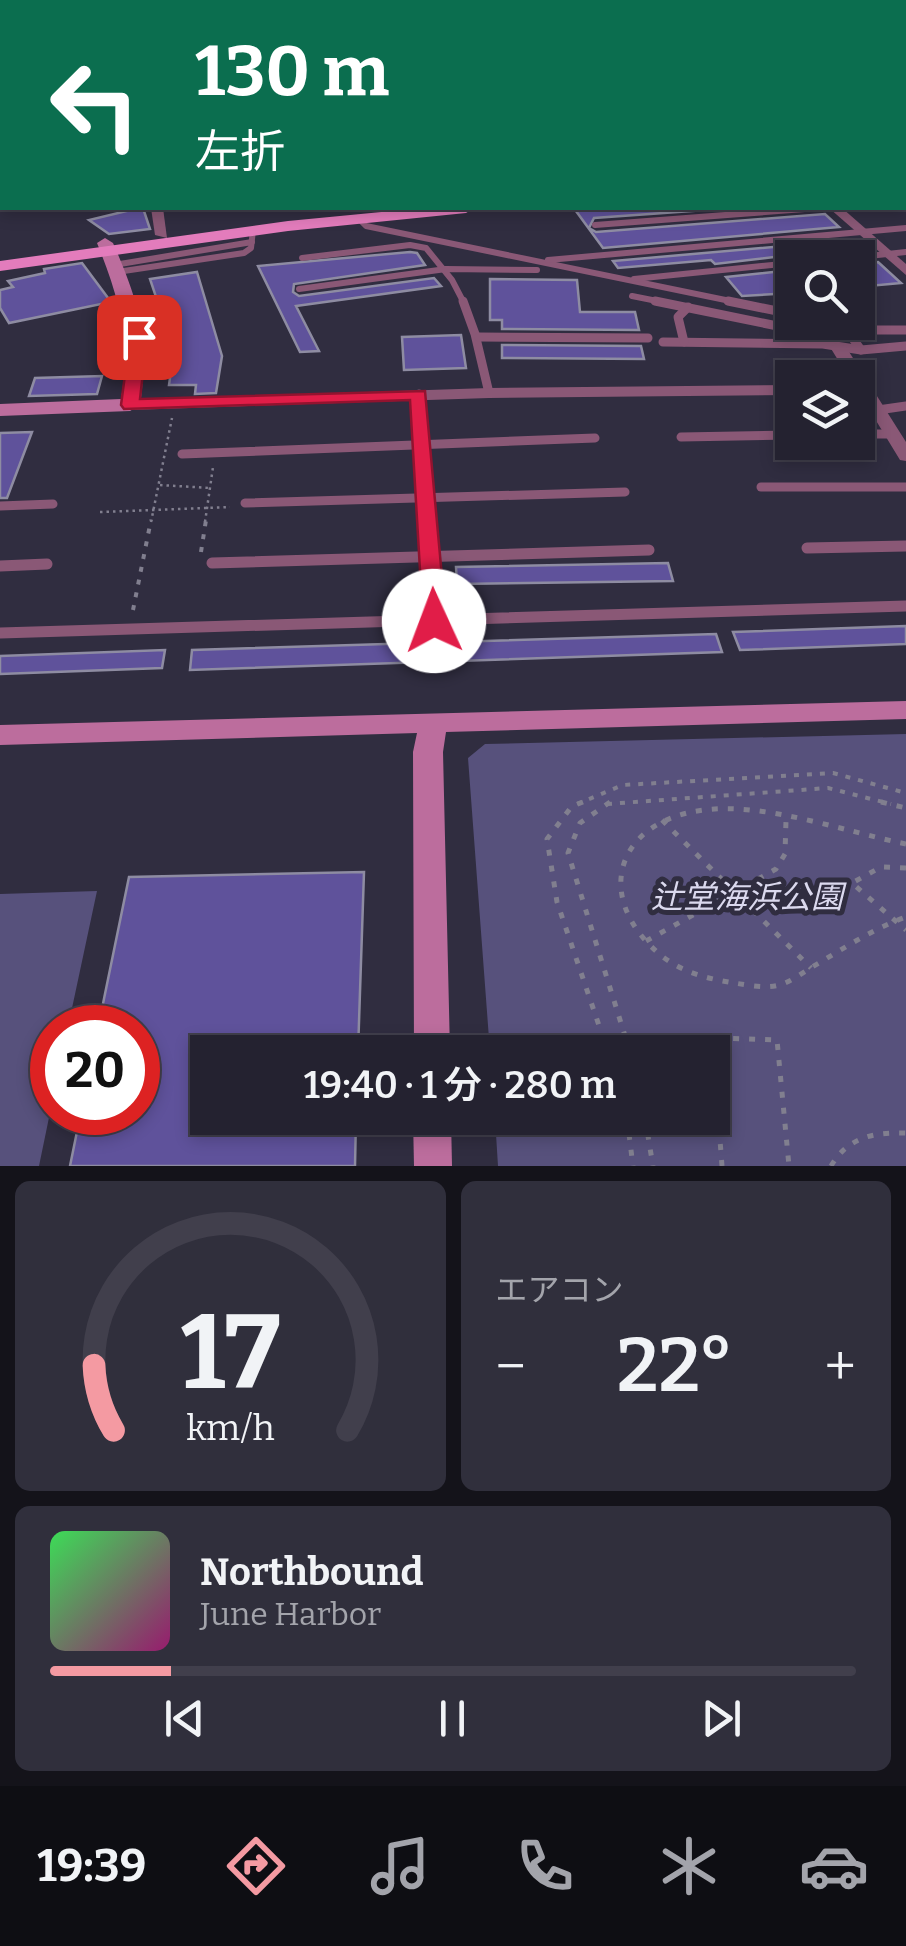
<!DOCTYPE html>
<html lang="ja">
<head>
<meta charset="utf-8">
<style>
	body { margin:0; font-family:Bitter,"Noto Sans JP",serif; background:#302f3c; color:#f1f3f6; height:100vh; display:flex; flex-direction:column; font-size:38px; white-space:nowrap }
	* { box-sizing:border-box; margin:0 }
	p { font-size:32px; color:#a3a4ab }
	.icon { flex:none; width:55px; height:55px; fill:none; stroke:currentColor; stroke-width:2; stroke-linecap:round; stroke-linejoin:round }
	.map { position:relative; height:1166px; overflow:hidden }
	.drawer { display:flex; flex-direction:column; gap:15px; padding:15px; background:#14131a; flex:1 }
	.drawer>* { flex:none }
	.top-card { position:absolute; left:0px; top:0px; width:908px; height:210px; box-shadow:0 5px 15px #0003,0 0 0 2px #413f4c; background:#0b6e4f; color:#fff; overflow:hidden }
	.fabs { position:absolute; left:775px; top:240px; display:grid; gap:20px }
	.fabs a { display:grid; place-items:center; width:100px; height:100px; border-radius:0px; background:#242230; box-shadow:0 5px 15px #0003,0 0 0 2px #413f4c; font-size:50px }
	.speed { position:absolute; left:30px; top:1005px; display:flex; gap:20px; font-size:50px; font-weight:700; text-align:center }
	.speed>* { display:grid; place-content:center; width:130px; height:130px; border-radius:50%; background:#242230; box-shadow:0 5px 15px #0003,0 0 0 2px #413f4c; line-height:1 }
	.speed .limit { border:15px solid #d22; background:#fff; color:#111 }
	.pin { position:absolute; display:grid; place-items:center; width:85px; height:85px; color:#fff; margin:-42px; border-radius:20px; box-shadow:0 5px 15px #0006 }
	.me { position:absolute; width:110px; margin:-55px; rotate:358deg; stroke-linejoin:round; filter:drop-shadow(0 0 8px #0008) }
	.turn { display:flex; align-items:center; gap:35px; height:210px; padding:0 30px; font-size:45px }
	.turn .icon { width:130px; height:130px; stroke-width:2.5 }
	.turn b { display:block; font-size:70px; line-height:85px }
	.big { font-size:75px; font-weight:600; line-height:1.1 }
	.drawer .card { flex:1; display:flex; flex-direction:column; justify-content:center; gap:15px; min-width:0; padding:0 35px; border-radius:15px; background:#302f3c }
	.drawer .dial { align-items:center; gap:0 }
	.dial svg { height:260px; overflow:visible; fill:none; stroke:#413f4c; stroke-width:7; stroke-linecap:round; text-anchor:middle }
	.dial text { fill:#f1f3f6; stroke:none }
	.song { display:flex; align-items:center; gap:30px }
	.cover { width:120px; height:120px; border-radius:15px; background:linear-gradient(135deg,hsl(130 70% 55%),hsl(320 70% 35%)) }
	.played { height:10px; border-radius:5px; background:linear-gradient(90deg,#f49aa2 15%,#413f4c 15%) }
	.keys { display:flex; justify-content:space-around; direction:ltr }
	.heat { display:flex; justify-content:space-between; align-items:center; font-size:55px; direction:ltr }
	.drawer .tiles { flex:1; display:grid; gap:15px; grid-template-columns:1fr 1fr }
	.card:last-child { grid-column:span 2 }
	.trip { position:absolute; left:190px; top:1035px; width:540px; height:100px; border-radius:0px; background:#242230; box-shadow:0 5px 15px #0003,0 0 0 2px #413f4c; font-weight:600; line-height:100px; text-align:center }
	.dock { display:flex; height:160px; justify-content:space-around; align-items:center; background:#0e0e13; color:#a3a4ab }
	.dock .icon { width:70px; height:70px }
	.dock .current { color:#f49aa2 }
	.dock b { font-size:45px; color:#f1f3f6 }
	.map>svg:first-child { display:block }
	.green { fill:#57517c }
	.building { fill:#5f529b; stroke:#8e8ca2; stroke-width:2.5 }
	.lines { fill:none; stroke-linecap:round; stroke-linejoin:round }
	.path-far2 { stroke:#817f8f; stroke-width:2.5; stroke-dasharray:2.5 4; stroke-linecap:butt }
	.path-far1 { stroke:#817f8f; stroke-width:4; stroke-dasharray:5 8; stroke-linecap:butt }
	.path { stroke:#817f8f; stroke-width:5; stroke-dasharray:6 10; stroke-linecap:butt }
	.lane-far3 { stroke:#8a5876; stroke-width:5 }
	.lane-far2 { stroke:#8a5876; stroke-width:6 }
	.lane-far1 { stroke:#8a5876; stroke-width:9 }
	.lane { stroke:#8a5876; stroke-width:11 }
	.street { fill:#8a5876; fill-rule:evenodd }
	.secondary { fill:#bc6d9d; fill-rule:evenodd }
	.primary { fill:#e37cbc; fill-rule:evenodd }
	.route { fill:#e11d48; stroke:#92132f; stroke-width:2.5 }
	.labels { text-anchor:middle; dominant-baseline:central; stroke-width:10; stroke-linejoin:round; paint-order:stroke }
	.near-park-label { font-size:32px; font-style:italic; fill:#dbd9ee; stroke:#302d40 }
</style>
</head>
<body>
<div class="map">
<svg width="906" height="1166" viewBox="0 0 906 1166">
	<rect width="100%" height="100%" fill="#302d40"/>
	<g class="green">
		<polygon points="906,734 906,1166 498,1166 495,1118 712,1118 712,1052 490,1052 468,758 485,744"/>
		<polygon points="97,891 68,1027 52,1028 52,1103 39,1166 0,1166 0,894"/>
	</g>
	<g class="building">
		<polygon points="139,208 143,208 150,229 109,234 89,220"/>
		<polygon points="624,208 734,208 594,218 589,228 596,232 825,214 839,227 603,248 576,211"/>
		<polygon points="853,240 864,250 858,250 858,247 715,264 711,260 618,268 613,261"/>
		<polygon points="410,252 417,253 425,265 294,284 293,292 299,296 434,278 441,286 296,306 319,351 300,352 258,266"/>
		<polygon points="878,262 901,283 858,287 858,264"/>
		<polygon points="82,263 111,302 9,323 0,308 0,290 13,287 8,281 45,273 44,269"/>
		<polygon points="792,270 792,293 742,296 726,277"/>
		<polygon points="197,272 222,356 216,393 195,394 196,385 169,385 176,335 167,302 158,303 150,279"/>
		<polygon points="490,279 577,280 580,312 635,312 639,330 502,329 502,320 490,320"/>
		<polygon points="461,335 466,368 404,370 402,337"/>
		<polygon points="502,345 641,346 644,359 502,358"/>
		<polygon points="102,376 97,394 29,396 35,378"/>
		<polygon points="32,432 7,498 0,498 0,433"/>
		<polygon points="668,563 673,581 457,584 456,567"/>
		<polygon points="906,626 906,644 740,650 733,632"/>
		<polygon points="716,634 722,652 190,670 192,650"/>
		<polygon points="165,650 162,668 0,674 0,656"/>
		<polygon points="364,872 358,1052 208,1052 208,1118 356,1118 355,1166 70,1166 81,1112 138,1112 138,1028 98,1028 129,877"/>
	</g>
	<g class="lines">
		<g class="path-far2">
			<polyline points="160,485 210,488"/>
			<polyline points="100,512 230,507"/>
			<polyline points="151,522 172,418"/>
			<polyline points="205,522 213,467"/>
		</g>
		<g class="path-far1">
			<polyline points="201,552 206,520"/>
			<polyline points="133,610 151,520"/>
			<polyline points="577,804 623,785 833,773 906,793"/>
			<polyline points="607,804 828,788 891,804"/>
		</g>
		<g class="path">
			<polyline points="583,802 572,806 547,839 557,902 608,1052"/>
			<polyline points="610,802 580,823 568,853 630,1052"/>
			<polyline points="881,802 906,808"/>
			<polyline points="662,820 811,968"/>
			<path d="M 906,844 C 846,832 765,802 704,810 C 614,821 592,900 663,957 C 684,973 709,979 734,983 C 748,985 765,989 779,985 C 791,982 802,973 812,967 C 843,949 872,929 906,917"/>
			<polyline points="906,868 881,867 852,883 906,930"/>
			<polyline points="646,941 776,869 785,854 786,820"/>
			<polyline points="627,1118 633,1166"/>
			<polyline points="645,1118 653,1166"/>
			<polyline points="722,1166 713,1049 719,1038 777,1040 789,1166"/>
			<path d="M 831,1166 C 848,1137 874,1132 906,1133"/>
		</g>
		<g class="lane-far3">
			<polyline points="308,2 315,0"/>
			<polyline points="523,2 533,0"/>
		</g>
		<g class="lane-far2">
			<polyline points="358,218 366,226 740,303"/>
			<polyline points="595,225 818,208"/>
			<polyline points="302,258 410,245 426,248 452,280 464,303"/>
			<polyline points="850,258 906,252"/>
			<polyline points="548,260 906,228"/>
			<polyline points="114,265 252,242"/>
			<polyline points="117,272 244,253 251,248 253,230"/>
			<polyline points="634,279 792,263"/>
			<polyline points="299,289 446,269 537,270"/>
			<polyline points="632,296 667,303"/>
		</g>
		<g class="lane-far1">
			<polyline points="463,301 475,334 489,393"/>
			<polyline points="655,301 802,331"/>
			<polyline points="728,301 792,314"/>
			<polyline points="833,322 871,330 906,330"/>
			<polyline points="849,333 861,350"/>
			<polyline points="479,337 648,338"/>
			<polyline points="663,342 823,344 861,350 906,346"/>
			<polyline points="684,342 678,317 688,307"/>
			<polyline points="419,394 428,522"/>
			<polyline points="878,410 906,406"/>
			<polyline points="858,434 893,434"/>
			<polyline points="681,437 792,435"/>
			<polyline points="182,454 595,438"/>
			<polyline points="761,487 906,487"/>
			<polyline points="245,503 625,492"/>
			<polyline points="0,506 53,504"/>
		</g>
		<g class="lane">
			<polyline points="428,520 435,621"/>
			<polyline points="807,548 906,546"/>
			<polyline points="212,563 649,550"/>
			<polyline points="0,566 47,564"/>
			<polyline points="0,633 906,606"/>
		</g>
		<g class="street">
			<polygon points="233,0 284,0 285,2 232,2"/>
			<polygon points="877,0 887,0 888,2 879,2"/>
			<polygon points="905,0 906,0 906,6 901,2"/>
			<polygon points="905,15 906,16 906,22 905,22"/>
			<polygon points="2,21 2,27 0,28 0,22"/>
			<rect x="905" y="70" width="1" height="6"/>
			<rect x="0" y="93" width="2" height="6"/>
			<rect x="905" y="129" width="1" height="6"/>
			<polygon points="0,177 2,178 2,186 0,185"/>
			<polygon points="151,208 163,208 167,238 155,235"/>
			<polygon points="829,208 842,208 906,264 906,275"/>
			<polygon points="838,342 846,347 906,442 906,461 900,460 858,391 858,378 849,378 830,347"/>
			<polygon points="792,385 792,395 489,398 130,410 122,405 130,400 489,388"/>
		</g>
		<g class="secondary">
			<polygon points="830,0 843,0 845,2 832,2"/>
			<polygon points="905,52 906,53 906,61 905,60"/>
			<path d="M 105,238 L 113,243 C 139,302 150,340 140,405 L 130,411 L 0,416 L 0,404 L 121,399 C 131,341 119,297 97,243 Z"/>
			<polygon points="906,701 906,719 446,732 443,752 450,1052 414,1052 413,752 417,733 0,745 0,725"/>
			<polygon points="413,1118 451,1118 452,1166 414,1166"/>
		</g>
		<g class="primary">
			<polygon points="906,159 906,168 905,168 905,159"/>
			<polygon points="423,208 474,208 466,213 288,231 0,271 0,261 288,221"/>
		</g>
	</g>
	<polygon class="route" points="139,332 147,337 140,399 425,391 446,621 443,626 434,628 423,621 410,400 124,409 121,405 130,337"/>
	<g class="labels">
		<g class="near-park-label">
			<text x="747" y="897">辻堂海浜公園</text>
		</g>
	</g>
</svg>
<div class="fabs">
<a><svg class="icon" aria-label="search" viewBox="0 0 24 24"><circle cx="10" cy="10" r="6"/><path d="M15 15l6 6"/></svg></a>
<a><svg class="icon" aria-label="layers" viewBox="0 0 24 24"><path d="M12 4l9 5-9 5-9-5zM3 14l9 5 9-5"/></svg></a>
</div>
<div class="speed"><div class="limit">20</div></div>
<div class="pin" style="left:139px;top:337px;background:#d93025"><svg class="icon" aria-label="arrive" viewBox="0 0 24 24"><path d="M6 21V4h12l-3 4 3 4H6"/></svg></div>
<svg class="me" style="left:434px;top:621px" viewBox="-20 -20 40 40"><circle r="19" fill="#fff"/><path d="M0-13L10 11 0 6-10 11z" fill="#e11d48"/></svg>
<div class="trip">19:40 · 1 分 · 280 m</div>
<div class="top-card">
<div class="turn"><svg class="icon" aria-label="left" viewBox="0 0 24 24"><path d="M17 20v-9H6M10 6l-5 5 5 5"/></svg><div><b>130 m</b>左折</div></div>
</div>
</div>
<section class="drawer">
<div class="tiles">
<div class="card dial"><svg viewBox="0 0 100 80">
<path d="M14 69A42 42 0 1 1 86 69"/>
<path d="M14 69A42 42 0 0 1 8 49" stroke="#f49aa2"/>
<text x="50" y="56" font-size="32" font-weight="700">17</text>
<text x="50" y="72" font-size="11">km/h</text>
</svg></div>
<div class="card"><p>エアコン</p>
<div class="heat"><a>−</a><b class="big">22°</b><a>+</a></div>
</div>
<div class="card">
<div class="song"><i class="cover"></i><div><b>Northbound</b><p>June Harbor</p></div></div>
<div class="played"></div>
<div class="keys"><svg class="icon" aria-label="previous" viewBox="0 0 24 24"><path d="M18 5L8 12l10 7zM5 5v14"/></svg><svg class="icon" aria-label="pause" viewBox="0 0 24 24"><path d="M8 5v14M16 5v14"/></svg><svg class="icon" aria-label="next" viewBox="0 0 24 24"><path d="M6 5l10 7-10 7zM19 5v14"/></svg></div>
</div>
</div>
</section>
<nav class="dock">
<b>19:39</b>
<svg class="icon current" aria-label="directions" viewBox="0 0 24 24"><path d="M12 3l9 9-9 9-9-9zM9 14v-3h6M13 9l2 2-2 2"/></svg>
<svg class="icon" aria-label="music" viewBox="0 0 24 24"><path d="M9 18V5l10-2v13"/><circle cx="6" cy="18" r="3"/><circle cx="16" cy="16" r="3"/></svg>
<svg class="icon" aria-label="phone" viewBox="0 0 24 24"><path d="M5 4h4l2 5-3 2q2 4 5 5l2-3 5 2v4C11 20 4 13 5 4z"/></svg>
<svg class="icon" aria-label="climate" viewBox="0 0 24 24"><path d="M12 3v18M4 7l16 10M4 17L20 7"/></svg>
<svg class="icon" aria-label="car" viewBox="0 0 24 24"><path d="M5 17H2v-5l4-1 3-4h7l3 4 3 1v5h-3M9 17h6M6 11h13"/><circle cx="7" cy="17" r="2"/><circle cx="17" cy="17" r="2"/></svg>
</nav>
</body>
</html>
